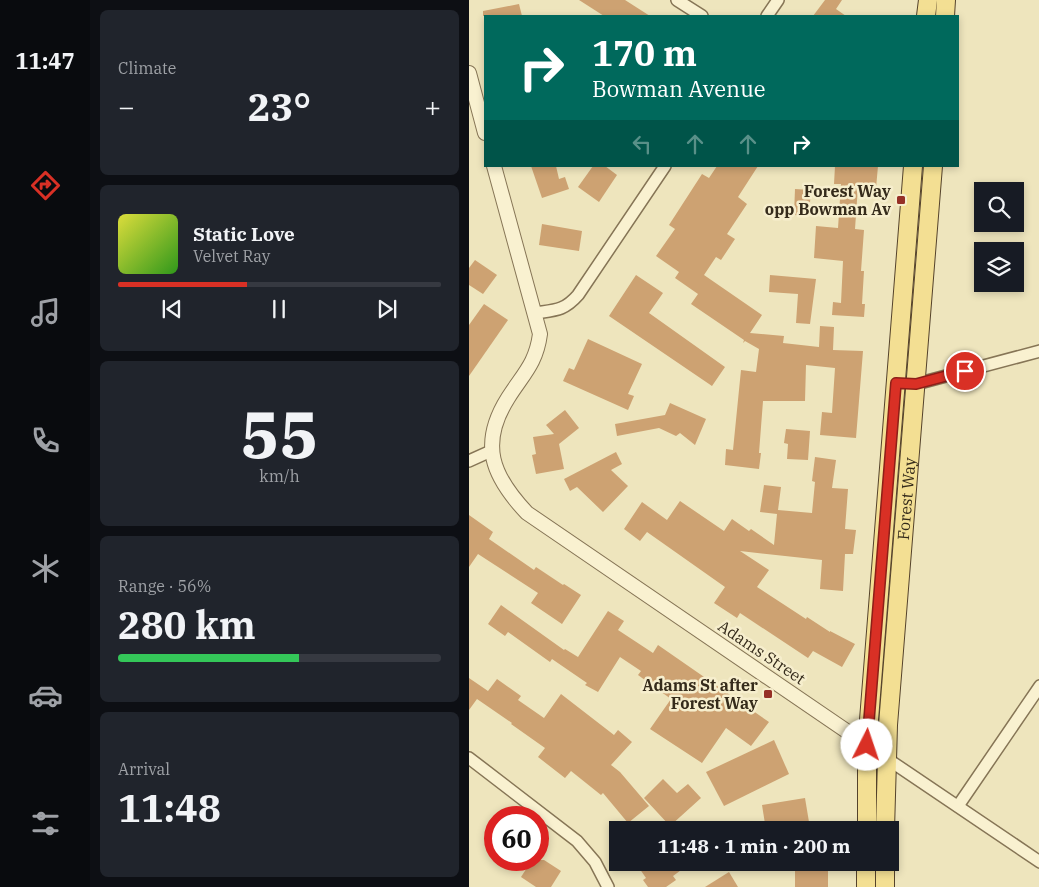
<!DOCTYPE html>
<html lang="en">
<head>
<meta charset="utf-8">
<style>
	body { margin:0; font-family:"IBM Plex Serif",serif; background:#20242c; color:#f1f3f6; height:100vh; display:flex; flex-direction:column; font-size:19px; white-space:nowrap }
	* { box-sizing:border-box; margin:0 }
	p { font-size:16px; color:#9ea1a6 }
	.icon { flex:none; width:28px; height:28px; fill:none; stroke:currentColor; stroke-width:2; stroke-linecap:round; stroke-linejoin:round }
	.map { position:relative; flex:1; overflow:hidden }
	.drawer { display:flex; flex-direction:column; gap:10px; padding:10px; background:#0d0f14; width:379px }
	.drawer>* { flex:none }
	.top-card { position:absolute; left:15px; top:15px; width:475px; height:152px; border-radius:0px; box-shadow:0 2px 8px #0003; background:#00695c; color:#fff; overflow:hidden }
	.buttons { position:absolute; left:505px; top:182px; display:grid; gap:10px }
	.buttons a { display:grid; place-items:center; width:50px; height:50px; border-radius:0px; background:#171b24; box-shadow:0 2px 8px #0003; font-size:25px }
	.speed { position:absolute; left:15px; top:806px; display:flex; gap:10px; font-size:25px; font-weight:700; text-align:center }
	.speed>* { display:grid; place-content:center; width:65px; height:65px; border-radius:50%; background:#171b24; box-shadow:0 2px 8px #0003; line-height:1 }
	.speed .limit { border:8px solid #d22; background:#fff; color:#111 }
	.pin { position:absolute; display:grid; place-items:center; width:42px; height:42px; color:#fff; margin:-21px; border:2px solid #fff; border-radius:50%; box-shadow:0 1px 5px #0007 }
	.me { position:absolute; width:55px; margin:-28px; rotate:4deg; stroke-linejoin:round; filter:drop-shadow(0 0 4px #0008) }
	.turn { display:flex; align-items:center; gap:18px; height:105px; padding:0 25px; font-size:22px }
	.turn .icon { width:65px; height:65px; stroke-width:2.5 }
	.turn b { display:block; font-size:35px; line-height:42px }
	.lanes { display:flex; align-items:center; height:48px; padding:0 25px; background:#0003; justify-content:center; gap:25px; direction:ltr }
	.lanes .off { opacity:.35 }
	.big { font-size:38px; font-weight:700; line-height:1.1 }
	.drawer .widget { flex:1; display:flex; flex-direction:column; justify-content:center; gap:8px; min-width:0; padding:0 18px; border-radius:8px; background:#20242c }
	.drawer .dial { align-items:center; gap:0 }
	.dial b { font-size:65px; line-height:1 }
	.song { display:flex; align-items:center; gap:15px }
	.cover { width:60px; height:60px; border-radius:8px; background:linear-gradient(135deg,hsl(60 70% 55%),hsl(110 70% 35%)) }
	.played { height:5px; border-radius:2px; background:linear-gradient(90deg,#d93025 40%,#363941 40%) }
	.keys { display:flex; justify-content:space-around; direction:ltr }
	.heat { display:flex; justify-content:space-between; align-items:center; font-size:28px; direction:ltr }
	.charge { height:8px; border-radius:4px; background:linear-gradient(90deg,#34c759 56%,#363941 0) }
	.trip { position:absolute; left:140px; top:821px; width:290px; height:50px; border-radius:0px; background:#171b24; box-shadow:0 2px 8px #0003; font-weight:700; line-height:50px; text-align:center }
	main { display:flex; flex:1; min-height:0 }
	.dock { display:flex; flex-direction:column; width:90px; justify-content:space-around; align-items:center; background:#090b0e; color:#9ea1a6 }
	.dock .icon { width:35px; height:35px }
	.dock .selected { color:#d93025 }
	.dock b { font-size:22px; color:#f1f3f6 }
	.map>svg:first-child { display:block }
	.building { fill:#cda272 }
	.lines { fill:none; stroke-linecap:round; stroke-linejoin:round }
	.minor-casing { stroke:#867556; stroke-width:14 }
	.tertiary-casing { stroke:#867556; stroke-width:16 }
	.primary-casing { stroke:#54422b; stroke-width:20 }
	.minor { stroke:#f9f1d0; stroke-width:11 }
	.tertiary { stroke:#f9f1d0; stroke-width:14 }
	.primary { stroke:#f3df93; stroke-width:18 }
	.route-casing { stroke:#8d1f18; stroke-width:12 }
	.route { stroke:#d93025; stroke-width:9 }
	.poi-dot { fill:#963026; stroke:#f6eecd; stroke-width:2 }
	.labels { text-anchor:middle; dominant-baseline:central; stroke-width:5; stroke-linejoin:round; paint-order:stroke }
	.poi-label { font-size:16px; font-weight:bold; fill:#352b1b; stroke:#f6eecd; text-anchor:end }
	.street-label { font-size:16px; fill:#352b1b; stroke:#f6eecd }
</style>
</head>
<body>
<main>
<nav class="dock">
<b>11:47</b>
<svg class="icon selected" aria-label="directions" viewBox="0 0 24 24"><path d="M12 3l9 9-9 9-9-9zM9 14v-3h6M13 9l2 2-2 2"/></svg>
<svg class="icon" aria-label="music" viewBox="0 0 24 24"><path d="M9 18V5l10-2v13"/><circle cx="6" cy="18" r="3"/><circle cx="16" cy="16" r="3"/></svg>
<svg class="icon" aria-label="phone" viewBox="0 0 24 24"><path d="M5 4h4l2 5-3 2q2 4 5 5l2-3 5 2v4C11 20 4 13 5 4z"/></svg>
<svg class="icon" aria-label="climate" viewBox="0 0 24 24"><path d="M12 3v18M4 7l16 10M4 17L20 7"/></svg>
<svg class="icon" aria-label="car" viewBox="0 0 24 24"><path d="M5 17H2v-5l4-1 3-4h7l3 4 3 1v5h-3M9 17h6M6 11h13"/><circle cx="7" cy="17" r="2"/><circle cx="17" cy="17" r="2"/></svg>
<svg class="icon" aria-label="filters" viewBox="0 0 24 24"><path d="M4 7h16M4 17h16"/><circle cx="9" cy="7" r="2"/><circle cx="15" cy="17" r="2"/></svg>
</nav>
<section class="drawer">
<div class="widget"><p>Climate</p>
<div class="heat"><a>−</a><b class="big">23°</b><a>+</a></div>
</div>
<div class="widget">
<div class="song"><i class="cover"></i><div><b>Static Love</b><p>Velvet Ray</p></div></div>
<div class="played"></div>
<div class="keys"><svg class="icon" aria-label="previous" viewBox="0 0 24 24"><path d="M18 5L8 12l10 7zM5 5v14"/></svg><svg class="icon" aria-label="pause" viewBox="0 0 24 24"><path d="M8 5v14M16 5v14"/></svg><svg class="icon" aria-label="next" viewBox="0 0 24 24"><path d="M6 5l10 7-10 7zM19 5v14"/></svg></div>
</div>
<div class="widget dial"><b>55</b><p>km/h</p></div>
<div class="widget"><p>Range · 56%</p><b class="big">280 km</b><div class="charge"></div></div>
<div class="widget"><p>Arrival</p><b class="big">11:48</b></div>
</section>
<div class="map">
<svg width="571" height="887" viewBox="0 0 571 887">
	<rect width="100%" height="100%" fill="#eee5bd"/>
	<g class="building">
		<polygon points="110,0 156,0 181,16 135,16"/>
		<polygon points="356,0 373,0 367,9 377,16 344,16"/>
		<polygon points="50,4 53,16 14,16 14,11"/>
		<polygon points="62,166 87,166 90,179 96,177 100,189 73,198"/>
		<polygon points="124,166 136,166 148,175 130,202 109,187"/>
		<polygon points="248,166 289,166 269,197 278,204 258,234 266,239 252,260 247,257 235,275 293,315 281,333 315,336 314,343 350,347 351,326 365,327 364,350 394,351 387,438 351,435 353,412 363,413 366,368 337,365 336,401 294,401 290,453 292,453 290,469 256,465 257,449 264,450 272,370 287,372 290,349 276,341 274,343 275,340 222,304 229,294 206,278 210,272 187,256 206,229 200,225 233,174 240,178"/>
		<polygon points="366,166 409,166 407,188 389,186 386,229 395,230 392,271 395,271 393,304 396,304 395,317 363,315 364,302 372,303 374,261 345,258 347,226 369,228 372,184 365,184"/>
		<polygon points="326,189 342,190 340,216 325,215"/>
		<polygon points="73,224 113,231 110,251 70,245"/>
		<polygon points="6,260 28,275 14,294 0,285 0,268"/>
		<polygon points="167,275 194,293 180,313 256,367 243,386 140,316"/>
		<polygon points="301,275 347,279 341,324 327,323 329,294 300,292"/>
		<polygon points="15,304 39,320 0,376 0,325"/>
		<polygon points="119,339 173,364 159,394 165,396 159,410 94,381 100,368 105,370"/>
		<polygon points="201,403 237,419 226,445 211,433 207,436 190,428 148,436 146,424 196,415"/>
		<polygon points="96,410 110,428 90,444 95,469 67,474 63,455 67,454 64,437 85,434 77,425"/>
		<polygon points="317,429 341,431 339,460 318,459 319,444 315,443"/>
		<polygon points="147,452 153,464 142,470 159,486 134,512 108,487 101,491 95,479"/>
		<polygon points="346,457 367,460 363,488 379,489 376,529 387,530 384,554 376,554 374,591 351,589 353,560 271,551 300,570 288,587 337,619 338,617 361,632 361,631 386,644 373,667 344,651 339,658 271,613 268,618 245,603 256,587 178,532 171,541 155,529 173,502 198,520 211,501 255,531 263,519 280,531 282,529 305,545 308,514 291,512 295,485 312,487 309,510 343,513 346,482 343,481"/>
		<polygon points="0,515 24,532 20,539 65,570 67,567 94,585 95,584 112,595 93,624 62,603 69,593 9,554 0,567"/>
		<polygon points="32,605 95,650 96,649 109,657 139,611 155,621 149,630 184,653 189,645 300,722 282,746 257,728 233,763 181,729 202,699 169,675 172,671 151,657 129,692 116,685 118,683 83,659 81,662 39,632 36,636 19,624"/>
		<polygon points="0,678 19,691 28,679 52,696 49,700 75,718 92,694 145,735 149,730 163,742 142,765 151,772 180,806 159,823 134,793 132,795 102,771 96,778 69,757 76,748 42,724 43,723 8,699 0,710"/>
		<polygon points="305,740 320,774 255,806 237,772"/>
		<polygon points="194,779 208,793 219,784 232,798 201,826 175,798"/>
		<polygon points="336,798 341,828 328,830 297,830 293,805"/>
		<polygon points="63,860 75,860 92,871 82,887 67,887 52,877"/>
		<polygon points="166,862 223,862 204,876 207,880 197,887 179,887 174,880 177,878"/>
		<polygon points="331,862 348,862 348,870 359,870 359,887 326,887 326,869 331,869"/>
		<polygon points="260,872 269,887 236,887"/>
	</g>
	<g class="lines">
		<g class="minor-casing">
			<g id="minor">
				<polyline points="208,0 233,16"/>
				<polyline points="298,16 309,0"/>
				<path d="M 66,313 C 86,310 95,311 109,295 L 196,166"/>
				<polyline points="427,383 447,384 571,351"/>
				<polyline points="0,461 22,451"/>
				<polyline points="0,758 108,841 126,862 139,887"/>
				<polyline points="417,758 571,862"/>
				<polyline points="489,806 571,686"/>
			</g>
		</g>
		<g class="tertiary-casing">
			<g id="tertiary">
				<polyline points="0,73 16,133"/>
				<path d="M 25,166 L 71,334 C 67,364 54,374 39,398 C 10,444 23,476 58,513 L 417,758"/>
			</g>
		</g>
		<g class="primary-casing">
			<g id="primary">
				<polyline points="457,16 459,0"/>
				<polyline points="476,16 477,0"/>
				<polyline points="398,830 398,745 444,166"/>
				<path id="s1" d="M 416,830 L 419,725 L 464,166"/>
				<polyline points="397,887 397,862"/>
				<polyline points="416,887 416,862"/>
			</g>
		</g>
		<use href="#minor" class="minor"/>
		<use href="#tertiary" class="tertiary"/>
		<use href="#primary" class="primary"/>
	</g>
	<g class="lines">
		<g class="route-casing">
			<polyline id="route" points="398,745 427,383 447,384 496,371"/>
		</g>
		<use href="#route" class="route"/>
	</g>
	<g class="poi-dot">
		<rect x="427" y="195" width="10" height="10" rx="2.5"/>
		<rect x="294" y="689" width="10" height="10" rx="2.5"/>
	</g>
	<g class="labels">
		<g class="poi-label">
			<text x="422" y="191">Forest Way<tspan x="422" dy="18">opp Bowman Av</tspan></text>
			<text x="289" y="685">Adams St after<tspan x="289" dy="18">Forest Way</tspan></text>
		</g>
		<g class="street-label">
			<text stroke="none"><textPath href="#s1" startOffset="332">Forest Way</textPath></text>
			<text transform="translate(293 652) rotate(34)">Adams Street</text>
		</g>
	</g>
</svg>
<div class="buttons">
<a><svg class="icon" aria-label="search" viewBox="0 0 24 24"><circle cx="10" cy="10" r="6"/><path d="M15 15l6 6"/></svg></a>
<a><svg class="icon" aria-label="layers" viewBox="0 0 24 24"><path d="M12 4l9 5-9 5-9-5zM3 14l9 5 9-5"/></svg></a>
</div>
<div class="speed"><div class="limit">60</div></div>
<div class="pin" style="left:496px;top:371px;background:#d93025"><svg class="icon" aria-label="arrive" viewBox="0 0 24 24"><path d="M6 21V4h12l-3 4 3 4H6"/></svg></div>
<svg class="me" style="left:398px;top:745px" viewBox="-20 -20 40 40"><circle r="19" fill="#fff"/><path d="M0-13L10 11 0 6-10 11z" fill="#d93025"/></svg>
<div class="trip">11:48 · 1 min · 200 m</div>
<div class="top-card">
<div class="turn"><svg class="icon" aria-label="right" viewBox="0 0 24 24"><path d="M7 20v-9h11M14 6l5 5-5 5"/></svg><div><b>170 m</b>Bowman Avenue</div></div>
<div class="lanes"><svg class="icon off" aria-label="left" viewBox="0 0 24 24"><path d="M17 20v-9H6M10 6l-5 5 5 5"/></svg><svg class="icon off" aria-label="ahead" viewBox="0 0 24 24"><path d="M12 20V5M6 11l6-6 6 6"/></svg><svg class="icon off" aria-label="ahead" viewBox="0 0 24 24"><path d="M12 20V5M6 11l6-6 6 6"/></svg><svg class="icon" aria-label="right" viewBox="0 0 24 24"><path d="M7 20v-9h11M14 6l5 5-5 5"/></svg></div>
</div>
</div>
</main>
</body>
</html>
